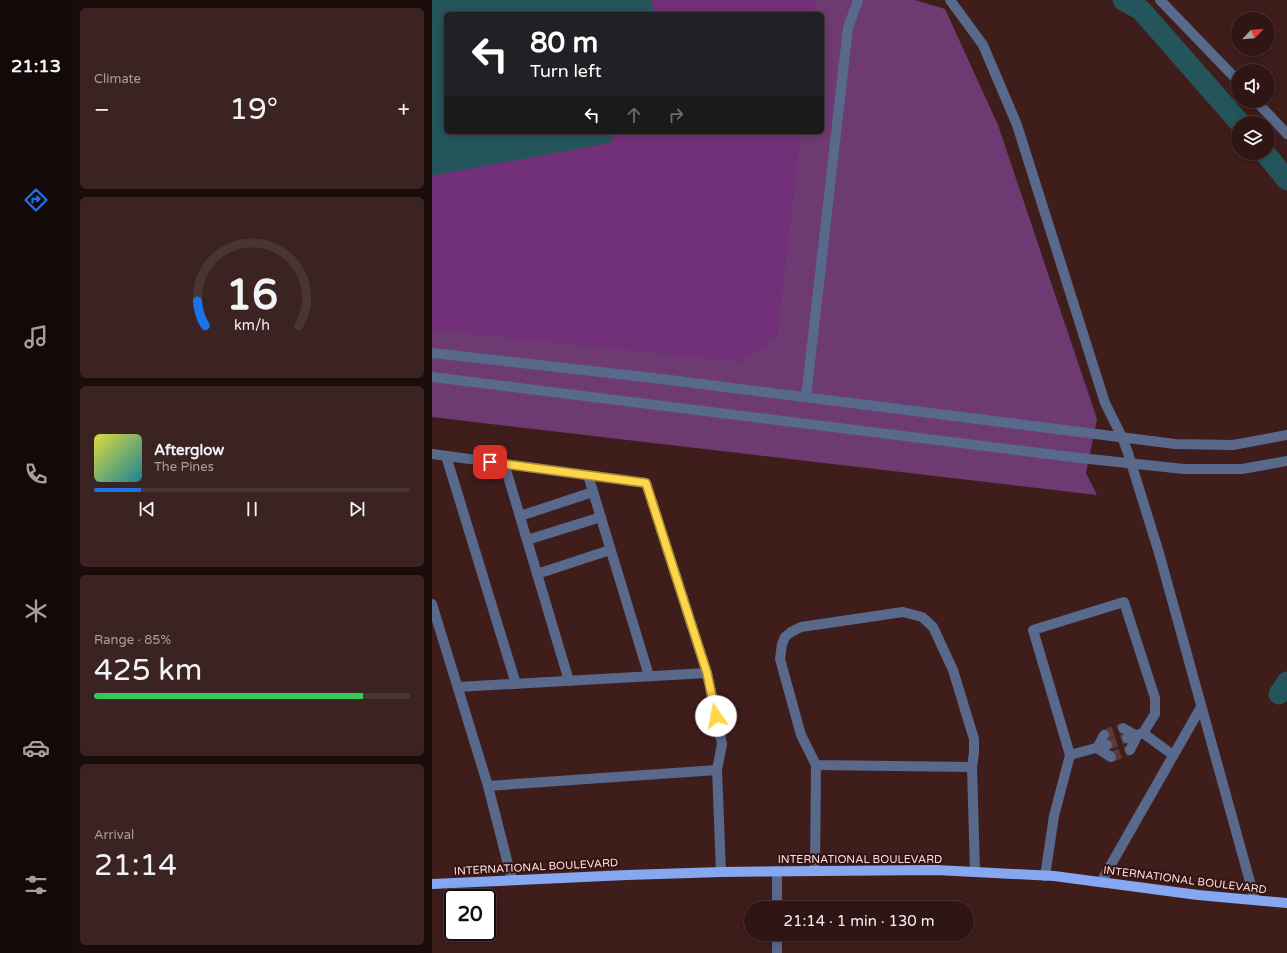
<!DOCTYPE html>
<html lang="en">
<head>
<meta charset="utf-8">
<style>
	body { margin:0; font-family:"Varela Round",sans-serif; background:#3b2322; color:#f1f3f6; height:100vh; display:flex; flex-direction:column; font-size:15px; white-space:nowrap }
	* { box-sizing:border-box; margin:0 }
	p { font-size:13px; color:#a79fa0 }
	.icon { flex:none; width:22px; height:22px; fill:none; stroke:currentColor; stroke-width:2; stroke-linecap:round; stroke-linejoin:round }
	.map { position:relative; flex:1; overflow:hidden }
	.sheet { display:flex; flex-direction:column; gap:8px; padding:8px; background:#1a0c0b; width:360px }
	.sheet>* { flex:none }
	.top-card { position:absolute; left:12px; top:12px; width:380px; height:122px; border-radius:6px; box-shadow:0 2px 10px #0003,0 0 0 1px #4a3534; background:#202124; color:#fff; overflow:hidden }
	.needle { width:26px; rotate:64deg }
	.buttons { position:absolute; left:799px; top:12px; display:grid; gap:8px }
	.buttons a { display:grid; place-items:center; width:44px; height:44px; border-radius:50%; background:#2f1614; box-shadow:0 2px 10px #0003,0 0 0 1px #4a3534; font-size:20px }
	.speed { position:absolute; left:12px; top:889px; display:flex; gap:8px; font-size:20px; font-weight:700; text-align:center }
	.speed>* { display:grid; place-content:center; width:52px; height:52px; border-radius:50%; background:#2f1614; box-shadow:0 2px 10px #0003,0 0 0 1px #4a3534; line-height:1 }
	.speed .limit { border:2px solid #111; border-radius:6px; background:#fff; color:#111 }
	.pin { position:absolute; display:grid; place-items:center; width:34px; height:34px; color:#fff; margin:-17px; border-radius:8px; box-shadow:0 2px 6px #0006 }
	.me { position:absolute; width:44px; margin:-22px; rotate:348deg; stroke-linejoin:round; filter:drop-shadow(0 0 3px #0008) }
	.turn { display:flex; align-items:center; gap:14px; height:84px; padding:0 20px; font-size:18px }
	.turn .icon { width:52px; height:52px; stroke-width:2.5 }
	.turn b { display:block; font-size:28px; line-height:34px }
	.lanes { display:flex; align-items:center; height:38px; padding:0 20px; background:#0003; justify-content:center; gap:20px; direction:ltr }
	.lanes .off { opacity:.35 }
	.big { font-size:30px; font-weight:600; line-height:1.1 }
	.sheet .tile { flex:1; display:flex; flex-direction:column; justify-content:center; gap:6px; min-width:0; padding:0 14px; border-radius:6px; background:#3b2322 }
	.sheet .dial { align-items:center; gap:0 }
	.dial svg { height:104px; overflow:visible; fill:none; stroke:#4a3534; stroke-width:7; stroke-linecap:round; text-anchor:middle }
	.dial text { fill:#f1f3f6; stroke:none }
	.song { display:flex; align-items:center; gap:12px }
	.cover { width:48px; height:48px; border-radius:6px; background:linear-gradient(135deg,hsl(60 70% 55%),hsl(190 70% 35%)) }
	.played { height:4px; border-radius:2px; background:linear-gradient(90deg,#1a73e8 15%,#4a3534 15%) }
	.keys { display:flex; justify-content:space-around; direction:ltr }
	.heat { display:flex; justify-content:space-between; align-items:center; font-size:22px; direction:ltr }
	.charge { height:6px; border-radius:3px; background:linear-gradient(90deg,#34c759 85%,#4a3534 0) }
	.trip { position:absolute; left:312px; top:901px; width:230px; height:40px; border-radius:20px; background:#2f1614; box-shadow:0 2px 10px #0003,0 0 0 1px #4a3534; font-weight:600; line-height:40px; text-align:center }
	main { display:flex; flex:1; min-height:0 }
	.menu { display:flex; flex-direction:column; width:72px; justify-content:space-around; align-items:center; background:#130908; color:#a79fa0 }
	.menu .icon { width:28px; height:28px }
	.menu .on { color:#1a73e8 }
	.menu b { font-size:18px; color:#f1f3f6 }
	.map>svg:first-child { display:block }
	.green { fill:#6e3a72; fill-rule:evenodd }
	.forest { fill:#723078 }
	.water { fill:#24555a }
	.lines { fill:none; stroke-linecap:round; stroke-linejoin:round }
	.canal { stroke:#24555a; stroke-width:21 }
	.minor-tunnel { stroke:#5b3b39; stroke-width:10; stroke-dasharray:10 5; stroke-linecap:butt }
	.minor { stroke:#58698c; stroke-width:10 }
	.major { stroke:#86a8f2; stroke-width:10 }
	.route-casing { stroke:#a68a30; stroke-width:10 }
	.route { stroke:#ffd54a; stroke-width:7 }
	.labels { text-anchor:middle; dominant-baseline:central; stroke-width:4; stroke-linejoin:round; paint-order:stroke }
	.street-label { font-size:11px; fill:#fbe2e0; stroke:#341312 }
</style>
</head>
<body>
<main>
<nav class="menu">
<b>21:13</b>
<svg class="icon on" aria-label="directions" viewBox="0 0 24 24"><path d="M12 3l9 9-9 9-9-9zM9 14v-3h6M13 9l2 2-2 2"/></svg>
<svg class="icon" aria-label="music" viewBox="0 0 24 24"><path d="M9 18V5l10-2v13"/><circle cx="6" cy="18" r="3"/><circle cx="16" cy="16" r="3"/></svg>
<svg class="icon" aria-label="phone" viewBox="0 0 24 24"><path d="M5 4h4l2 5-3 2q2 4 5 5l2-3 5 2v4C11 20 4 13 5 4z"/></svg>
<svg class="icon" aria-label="climate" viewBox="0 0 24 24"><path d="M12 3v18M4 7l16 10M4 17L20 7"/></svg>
<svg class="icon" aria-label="car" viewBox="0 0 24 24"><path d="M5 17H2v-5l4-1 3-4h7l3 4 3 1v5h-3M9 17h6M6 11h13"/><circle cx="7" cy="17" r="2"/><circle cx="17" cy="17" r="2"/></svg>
<svg class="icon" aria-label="filters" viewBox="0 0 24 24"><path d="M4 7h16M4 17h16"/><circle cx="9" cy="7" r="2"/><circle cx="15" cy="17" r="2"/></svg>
</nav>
<section class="sheet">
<div class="tile"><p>Climate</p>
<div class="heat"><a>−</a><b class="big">19°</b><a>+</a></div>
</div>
<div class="tile dial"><svg viewBox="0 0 100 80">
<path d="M14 69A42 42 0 1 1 86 69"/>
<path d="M14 69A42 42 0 0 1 8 50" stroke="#1a73e8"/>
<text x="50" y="56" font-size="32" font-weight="700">16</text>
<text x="50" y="72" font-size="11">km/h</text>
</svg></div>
<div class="tile">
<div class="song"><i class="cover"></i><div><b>Afterglow</b><p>The Pines</p></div></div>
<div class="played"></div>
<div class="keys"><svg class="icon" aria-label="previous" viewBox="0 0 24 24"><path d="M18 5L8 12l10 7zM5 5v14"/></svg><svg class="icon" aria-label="pause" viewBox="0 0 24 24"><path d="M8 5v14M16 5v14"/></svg><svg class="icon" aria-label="next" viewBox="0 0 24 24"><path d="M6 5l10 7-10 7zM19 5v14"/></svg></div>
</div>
<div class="tile"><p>Range · 85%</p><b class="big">425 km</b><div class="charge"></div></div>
<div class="tile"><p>Arrival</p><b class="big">21:14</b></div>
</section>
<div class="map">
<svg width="855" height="953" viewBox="0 0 855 953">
	<rect width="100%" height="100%" fill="#3f1d1b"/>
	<path class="green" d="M 0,0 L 483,0 L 513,9 L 566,125 L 665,419 L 654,473 L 665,495 L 0,417 ZM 14,14 L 390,14 L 390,132 L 14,132 Z"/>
	<g class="forest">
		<polygon points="220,0 384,0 382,14 221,14"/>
		<polygon points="185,132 369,132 345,338 308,362 0,330 0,175 4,175 177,143"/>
	</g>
	<polygon class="water" points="0,0 220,0 221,14 14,14 14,132 185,132 177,143 4,175 0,175"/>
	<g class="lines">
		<g class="canal">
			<polyline points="691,0 709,10 808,123"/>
			<polyline points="833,153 855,180"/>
			<polyline points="847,694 855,682"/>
		</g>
		<g class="minor-tunnel">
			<polyline points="672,735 691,728"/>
			<polyline points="675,745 695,738"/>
			<polyline points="679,757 698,750"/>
		</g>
		<g class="minor">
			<polyline points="518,0 551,45 585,125 673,403 690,437 696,453 727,553 823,900"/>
			<polyline points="728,0 806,81"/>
			<polyline points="824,101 855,134"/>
			<polyline points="0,353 230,379 743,444 801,445 855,435"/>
			<polyline points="0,377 648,458 752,469 810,469 855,461"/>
			<polyline points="374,397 416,28 426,0"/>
			<polyline points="0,454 214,483 275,673 290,744 285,770"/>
			<polyline points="14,456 84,684"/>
			<polyline points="72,463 137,681"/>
			<polyline points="156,475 217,676"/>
			<polyline points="88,516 161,492"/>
			<polyline points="95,540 169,517"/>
			<polyline points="105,574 178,550"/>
			<polyline points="0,604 56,786"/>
			<polyline points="26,687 275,673"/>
			<polyline points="691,728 705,736"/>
			<polyline points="711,733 741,755"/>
			<polyline points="665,748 679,757"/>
			<polyline points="665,748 672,735"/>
			<polyline points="698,750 705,736"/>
			<polyline points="638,755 675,745"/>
			<polyline points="540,767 384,765 369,735 348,659 350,644 353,637 359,632 369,627 471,612 490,617 501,627 521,670 542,739 542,753 540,767 543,872"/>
			<polyline points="383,870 384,765"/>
			<polyline points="613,876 622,816 638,755 601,630 692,602 723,698 723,714 711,733 695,738"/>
			<polyline points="80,880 56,786 285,770 289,872"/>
			<polyline points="669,882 769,707"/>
			<polyline points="345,908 345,871"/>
			<polyline points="345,953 345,934"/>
		</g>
		<polyline class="major" points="0,884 195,875 289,872 504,870 622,876 766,895 855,903"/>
	</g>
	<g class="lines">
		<g class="route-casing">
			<polyline id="route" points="58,462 214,483 275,673 284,716"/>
		</g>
		<use href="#route" class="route"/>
	</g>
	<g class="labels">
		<g class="street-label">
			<text x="428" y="859">INTERNATIONAL BOULEVARD</text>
			<text transform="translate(104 867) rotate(-3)">INTERNATIONAL BOULEVARD</text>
			<text transform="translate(753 880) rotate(7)">INTERNATIONAL BOULEVARD</text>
		</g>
	</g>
</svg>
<div class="buttons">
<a><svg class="needle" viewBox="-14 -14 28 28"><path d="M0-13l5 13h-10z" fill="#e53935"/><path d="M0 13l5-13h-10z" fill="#a79fa0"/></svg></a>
<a><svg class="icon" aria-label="sound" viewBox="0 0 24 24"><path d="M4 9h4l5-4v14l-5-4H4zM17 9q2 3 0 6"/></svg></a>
<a><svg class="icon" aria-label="layers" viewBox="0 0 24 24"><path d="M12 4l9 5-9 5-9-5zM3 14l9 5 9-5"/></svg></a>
</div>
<div class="speed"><div class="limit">20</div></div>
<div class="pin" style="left:58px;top:462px;background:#d93025"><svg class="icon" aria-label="arrive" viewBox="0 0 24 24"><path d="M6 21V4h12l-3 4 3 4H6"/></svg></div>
<svg class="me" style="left:284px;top:716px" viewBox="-20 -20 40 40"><circle r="19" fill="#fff"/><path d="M0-13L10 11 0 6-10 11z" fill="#ffd54a"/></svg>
<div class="trip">21:14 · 1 min · 130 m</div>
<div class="top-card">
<div class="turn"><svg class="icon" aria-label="left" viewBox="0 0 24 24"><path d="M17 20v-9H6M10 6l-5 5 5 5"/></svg><div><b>80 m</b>Turn left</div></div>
<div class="lanes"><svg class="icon" aria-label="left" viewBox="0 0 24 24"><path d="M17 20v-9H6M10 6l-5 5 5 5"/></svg><svg class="icon off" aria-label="ahead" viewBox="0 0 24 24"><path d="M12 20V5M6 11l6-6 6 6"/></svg><svg class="icon off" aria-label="right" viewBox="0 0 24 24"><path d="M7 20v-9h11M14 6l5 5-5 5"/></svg></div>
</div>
</div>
</main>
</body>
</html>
